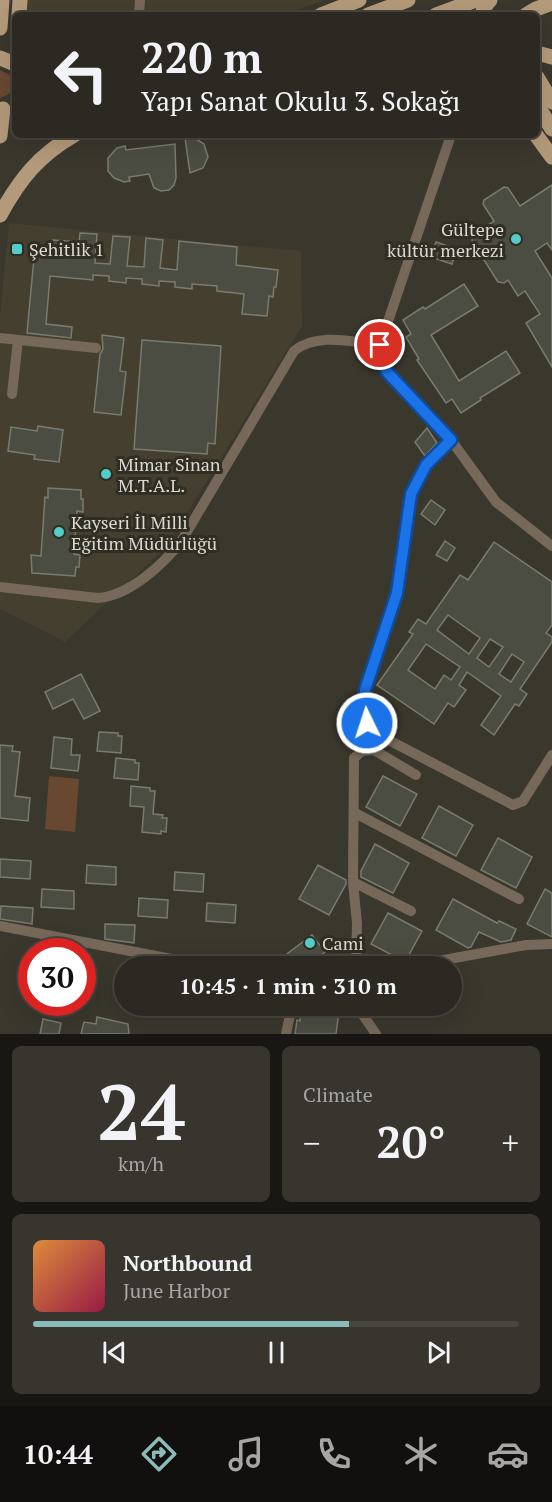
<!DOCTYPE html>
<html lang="en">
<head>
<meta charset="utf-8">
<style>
	body { margin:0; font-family:"PT Serif",serif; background:#38352f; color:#f1f3f6; height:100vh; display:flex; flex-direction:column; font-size:22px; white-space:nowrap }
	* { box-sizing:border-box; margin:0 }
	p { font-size:20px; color:#a6a6a5 }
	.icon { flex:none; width:33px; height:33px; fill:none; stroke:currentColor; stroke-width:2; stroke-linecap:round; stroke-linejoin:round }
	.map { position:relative; height:1034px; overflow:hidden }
	.details { display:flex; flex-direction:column; gap:12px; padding:12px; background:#181713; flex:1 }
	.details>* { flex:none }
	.top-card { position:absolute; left:12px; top:12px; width:528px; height:126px; border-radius:9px; box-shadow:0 6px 24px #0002,0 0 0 2px #484540; background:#2c2922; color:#f1f3f6; overflow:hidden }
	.speed { position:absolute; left:18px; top:938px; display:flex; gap:12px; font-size:30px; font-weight:700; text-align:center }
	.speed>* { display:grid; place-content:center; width:78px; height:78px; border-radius:50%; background:#2c2922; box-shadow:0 6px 24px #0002,0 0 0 2px #484540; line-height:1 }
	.speed .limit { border:9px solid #d22; background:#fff; color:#111 }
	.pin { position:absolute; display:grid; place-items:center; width:51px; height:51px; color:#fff; margin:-26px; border:3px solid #fff; border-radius:50%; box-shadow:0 2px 6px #0007 }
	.me { position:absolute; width:66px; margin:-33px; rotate:356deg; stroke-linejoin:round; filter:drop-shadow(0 0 4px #0008) }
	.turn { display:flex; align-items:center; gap:21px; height:126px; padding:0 30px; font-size:27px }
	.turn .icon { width:78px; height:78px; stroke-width:2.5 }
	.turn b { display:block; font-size:42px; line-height:51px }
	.big { font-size:45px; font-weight:800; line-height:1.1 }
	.details .card { flex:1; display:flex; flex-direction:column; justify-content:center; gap:9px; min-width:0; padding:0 21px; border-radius:9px; background:#38352f }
	.details .dial { align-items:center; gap:0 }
	.dial b { font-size:78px; line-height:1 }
	.song { display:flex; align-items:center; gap:18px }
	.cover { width:72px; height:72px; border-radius:9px; background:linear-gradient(135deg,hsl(30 70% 55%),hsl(340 70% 35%)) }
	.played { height:6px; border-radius:3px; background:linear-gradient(90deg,#8bbbb9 65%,#484540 65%) }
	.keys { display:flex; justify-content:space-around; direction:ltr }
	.heat { display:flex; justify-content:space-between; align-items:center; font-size:33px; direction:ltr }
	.details .tiles { flex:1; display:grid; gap:12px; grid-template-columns:1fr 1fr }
	.card:last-child { grid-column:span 2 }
	.trip { position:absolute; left:114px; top:956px; width:348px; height:60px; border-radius:30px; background:#2c2922; box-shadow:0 6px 24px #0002,0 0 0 2px #484540; font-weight:800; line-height:60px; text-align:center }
	.dock { display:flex; height:96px; justify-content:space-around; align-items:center; background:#12100e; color:#a6a6a5 }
	.dock .icon { width:42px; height:42px }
	.dock .on { color:#8bbbb9 }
	.dock b { font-size:27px; color:#f1f3f6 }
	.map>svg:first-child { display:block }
	.built { fill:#443f2e }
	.green { fill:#694832 }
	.building { fill:#4c4d42; stroke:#797b6f; stroke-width:1.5; fill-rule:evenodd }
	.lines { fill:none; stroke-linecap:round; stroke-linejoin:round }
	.street { stroke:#76695a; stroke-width:10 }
	.primary { stroke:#b39a7a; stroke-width:15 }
	.route-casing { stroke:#114b97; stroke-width:15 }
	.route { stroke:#1a73e8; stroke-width:10 }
	.poi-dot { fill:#53cdc9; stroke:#302d23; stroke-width:2 }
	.labels { text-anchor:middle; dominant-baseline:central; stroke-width:6; stroke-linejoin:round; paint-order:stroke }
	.poi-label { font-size:18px; fill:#dbd9d3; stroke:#302d23; text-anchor:start }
</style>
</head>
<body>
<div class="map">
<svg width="552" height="1034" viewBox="0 0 552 1034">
	<rect width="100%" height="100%" fill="#3a372d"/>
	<g class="built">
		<polygon points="25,0 325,0 283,15 23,15"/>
		<polygon points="9,223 301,251 302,326 167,546 65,642 0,609 0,315"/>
	</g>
	<g class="green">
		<polygon points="0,70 10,75 13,85 9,94 0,98"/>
		<polygon points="49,776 79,779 75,832 45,829"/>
	</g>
	<g class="building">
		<polygon points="193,137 204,144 208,157 203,168 190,173 185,138"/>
		<polygon points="175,144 176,178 174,185 169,190 161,191 154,188 149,174 129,177 130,181 124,182 114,178 108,171 108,158 117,148 125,146 126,150"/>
		<polygon points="552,185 552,250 547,243 535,251 552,278 552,367 526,323 540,314 525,291 518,296 508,280 504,283 498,282 472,241 473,235 494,221 483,204 484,200 504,187 508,188 520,206"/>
		<polygon points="80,233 97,234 95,263 110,264 113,236 130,237 127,266 144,267 146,238 163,240 160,268 177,270 179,241 237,247 236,265 278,270 276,287 274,287 273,297 269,296 267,316 242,314 244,294 217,291 217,286 192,284 192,289 175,287 175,282 159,281 159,286 142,284 142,279 126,278 126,283 109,281 109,276 93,275 93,280 50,276 46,324 72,327 71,338 27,333 35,247 53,248 53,240 79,242"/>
		<polygon points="436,242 457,249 452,264 431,257"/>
		<polygon points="464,284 478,306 431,335 459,381 506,351 520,373 480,398 481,400 461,413 452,399 446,403 417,360 419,359 406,337 411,334 403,320 423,307 425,309"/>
		<polygon points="102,335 124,338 120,371 126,372 121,415 94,412 100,354 103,349"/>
		<polygon points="142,340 221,346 215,444 208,443 207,454 134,449"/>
		<polygon points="38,426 63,430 59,462 34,459 35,455 8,451 11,427 37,431"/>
		<polygon points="427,428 437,443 425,456 415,442"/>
		<polygon points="48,488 81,490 81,499 83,499 83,512 77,511 74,554 80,555 79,567 76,567 75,576 32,573 31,555 41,556 45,497 48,498"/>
		<polygon points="431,500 445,510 435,525 421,514"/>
		<polygon points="445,541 455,548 447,561 436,555"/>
		<path d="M 494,542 L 552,582 L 552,625 L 546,633 L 552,637 L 552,642 L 520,689 L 527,694 L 519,706 L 515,704 L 494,735 L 481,725 L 501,696 L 467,672 L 459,685 L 466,690 L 454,707 L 448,703 L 434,724 L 377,685 L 413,634 L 409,632 L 418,619 L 426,624 L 460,575 L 468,580 ZM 448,615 L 480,638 L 469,654 L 437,630 ZM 490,639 L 503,647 L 489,667 L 477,658 ZM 426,644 L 460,667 L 451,680 L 444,675 L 435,689 L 408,670 ZM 512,654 L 524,662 L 511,682 L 499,674 Z"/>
		<polygon points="81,674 100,711 84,719 73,699 53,709 45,692"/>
		<polygon points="99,732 118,733 118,736 122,736 121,753 97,751"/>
		<polygon points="54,737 72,739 71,755 80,755 78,771 51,768"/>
		<polygon points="0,745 13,746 12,751 20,752 15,796 30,798 28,821 0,818"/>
		<polygon points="116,758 135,760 135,763 139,763 138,780 114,778"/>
		<polygon points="383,776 417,794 400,826 366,807"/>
		<polygon points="131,786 150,788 150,791 155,791 153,814 163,815 162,818 167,818 166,832 161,831 161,834 142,832 144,807 130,806"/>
		<polygon points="439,806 473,825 456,856 422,838"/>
		<polygon points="498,838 532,857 516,888 481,870"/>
		<polygon points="375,844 409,863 393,893 361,877 361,871"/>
		<polygon points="0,859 31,861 30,879 0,877"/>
		<polygon points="87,865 116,867 116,885 86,883"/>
		<polygon points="318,865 346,880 346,884 329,915 299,899"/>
		<polygon points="175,872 204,874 203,892 174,890"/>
		<polygon points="42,889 74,891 74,909 41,907"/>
		<polygon points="545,889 552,893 552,937 527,924"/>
		<polygon points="139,898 168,900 167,918 138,916"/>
		<polygon points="453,899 497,923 499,921 516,929 511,940 501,942 479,932 471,947 468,948 436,930"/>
		<polygon points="207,903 236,905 235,923 206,921"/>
		<polygon points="1,906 33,908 32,924 0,919"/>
		<polygon points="388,913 422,931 405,962 371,944"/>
		<polygon points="105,924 135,925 134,943 105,939"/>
		<polygon points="312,935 325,952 306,966 296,966 287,954"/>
		<polygon points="310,1009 339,1012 336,1034 295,1034 297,1020 300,1021 300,1014 309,1015"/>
		<polygon points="97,1017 128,1024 129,1034 81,1034 84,1022 96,1024"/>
		<polygon points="43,1019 61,1023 59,1034 40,1034"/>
	</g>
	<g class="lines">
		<g class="street">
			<polyline points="139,15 140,0"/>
			<polyline points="451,135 380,345 380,357 387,372 451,440 496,502 552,546"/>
			<polyline points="0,338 96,348"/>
			<polyline points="12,394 18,340"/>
			<polyline points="451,440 426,465 411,494 397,593 365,690 367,723 379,735 513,805 523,801 552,755"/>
			<path d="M 0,587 L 98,598 C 129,596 164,564 182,540 L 294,351 C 317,332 352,342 380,345"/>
			<polyline points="355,813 519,899"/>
			<polyline points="353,882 411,911"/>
			<polyline points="0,926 208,966"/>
			<polyline points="356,966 357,923 353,882 354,758 362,751 374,750 416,775"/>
			<polyline points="411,966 526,945 552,944"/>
			<polyline points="356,1005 376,1034"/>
			<polyline points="286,1034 292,1005"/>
		</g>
		<g class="primary">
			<polyline points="19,15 20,0"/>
			<polyline points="321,15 359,0"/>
			<polyline points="368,15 408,0"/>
			<polyline points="436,15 476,0"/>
			<polyline points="482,15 484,7 490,0"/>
			<polyline points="526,15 536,9 552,3"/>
			<polyline points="0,28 2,0"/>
			<polyline points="537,53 552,57"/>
			<polyline points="0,58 15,64"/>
			<polyline points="537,77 552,102"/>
			<polyline points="537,105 552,129"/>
			<polyline points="536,135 552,157"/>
			<polyline points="0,136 3,109"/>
			<path d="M 0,215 C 20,179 38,156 74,135"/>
		</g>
	</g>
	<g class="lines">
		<g class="route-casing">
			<polyline id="route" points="367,723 365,690 397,593 411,494 426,465 451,440 387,372 380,357 380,345"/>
		</g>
		<use href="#route" class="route"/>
	</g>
	<g class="poi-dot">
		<circle cx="516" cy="239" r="6"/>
		<rect x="11" y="243" width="12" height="12" rx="3"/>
		<circle cx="106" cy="474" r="6"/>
		<circle cx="59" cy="532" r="6"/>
		<circle cx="310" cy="943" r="6"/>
	</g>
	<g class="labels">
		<g class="poi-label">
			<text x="504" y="229" text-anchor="end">Gültepe<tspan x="504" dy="21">kültür merkezi</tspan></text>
			<text x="29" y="249">Şehitlik 1</text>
			<text x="118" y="464">Mimar Sinan<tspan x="118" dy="21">M.T.A.L.</tspan></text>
			<text x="71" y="522">Kayseri İl Milli<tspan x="71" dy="21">Eğitim Müdürlüğü</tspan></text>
			<text x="322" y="943">Cami</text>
		</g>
	</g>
</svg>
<div class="speed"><div class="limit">30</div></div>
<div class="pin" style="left:380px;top:345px;background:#d93025"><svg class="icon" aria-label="arrive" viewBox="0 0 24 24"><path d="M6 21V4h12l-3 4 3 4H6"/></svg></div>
<svg class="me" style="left:367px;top:723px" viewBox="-20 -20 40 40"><circle r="17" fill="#1a73e8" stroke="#fff" stroke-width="3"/><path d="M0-11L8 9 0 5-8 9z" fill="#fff"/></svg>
<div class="trip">10:45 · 1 min · 310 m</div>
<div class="top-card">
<div class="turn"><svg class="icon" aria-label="left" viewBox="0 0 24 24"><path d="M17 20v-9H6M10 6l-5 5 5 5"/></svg><div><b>220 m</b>Yapı Sanat Okulu 3. Sokağı</div></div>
</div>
</div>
<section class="details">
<div class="tiles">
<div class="card dial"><b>24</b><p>km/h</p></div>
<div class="card"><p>Climate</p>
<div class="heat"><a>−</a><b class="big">20°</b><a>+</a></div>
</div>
<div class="card">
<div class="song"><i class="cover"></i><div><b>Northbound</b><p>June Harbor</p></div></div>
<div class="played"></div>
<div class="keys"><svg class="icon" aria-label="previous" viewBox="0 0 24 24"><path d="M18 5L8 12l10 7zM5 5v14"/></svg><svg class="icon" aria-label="pause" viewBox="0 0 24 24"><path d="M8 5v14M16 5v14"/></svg><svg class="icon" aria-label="next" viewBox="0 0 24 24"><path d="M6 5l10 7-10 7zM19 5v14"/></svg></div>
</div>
</div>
</section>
<nav class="dock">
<b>10:44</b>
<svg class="icon on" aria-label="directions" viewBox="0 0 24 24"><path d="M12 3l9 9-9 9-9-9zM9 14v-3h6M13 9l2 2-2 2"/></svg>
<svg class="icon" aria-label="music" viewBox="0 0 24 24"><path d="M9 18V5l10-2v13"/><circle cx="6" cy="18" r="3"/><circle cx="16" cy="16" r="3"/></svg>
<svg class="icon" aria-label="phone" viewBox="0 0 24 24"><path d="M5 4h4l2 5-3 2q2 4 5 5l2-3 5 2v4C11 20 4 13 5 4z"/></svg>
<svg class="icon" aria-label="climate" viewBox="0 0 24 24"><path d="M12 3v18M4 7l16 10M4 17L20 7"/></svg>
<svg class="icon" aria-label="car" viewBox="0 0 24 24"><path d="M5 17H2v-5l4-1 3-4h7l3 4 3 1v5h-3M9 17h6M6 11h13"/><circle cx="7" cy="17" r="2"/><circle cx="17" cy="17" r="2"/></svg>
</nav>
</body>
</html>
